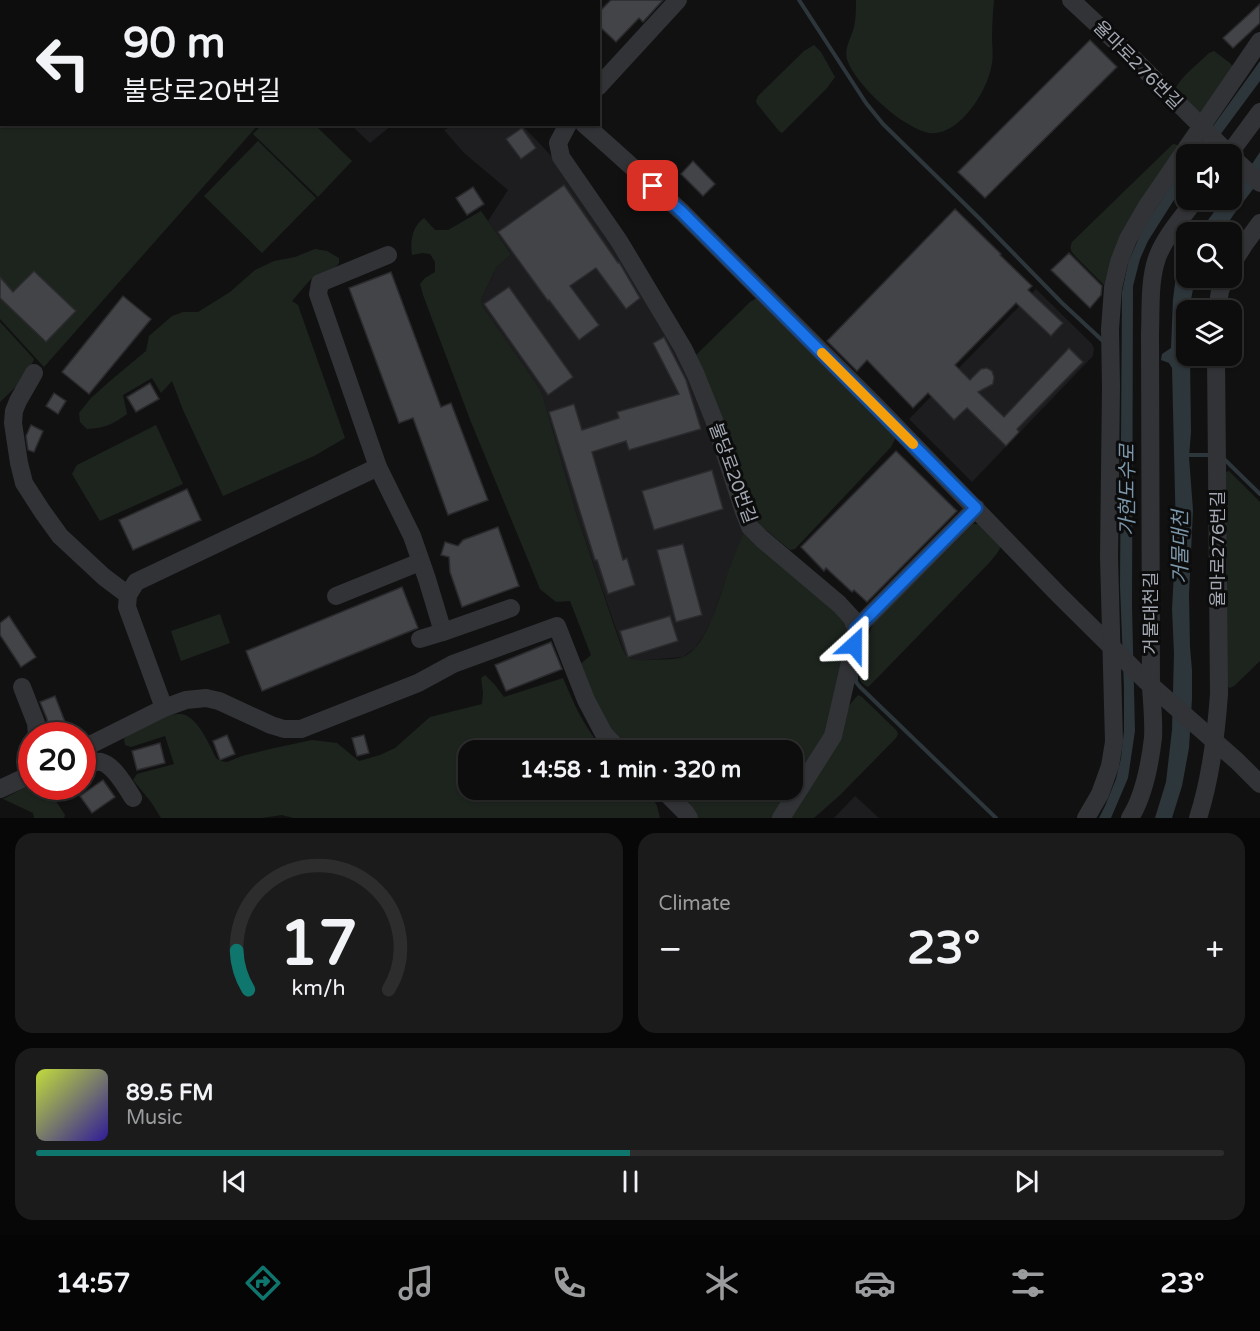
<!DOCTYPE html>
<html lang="en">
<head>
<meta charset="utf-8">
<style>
	body { margin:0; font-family:"Varela Round","Noto Sans KR",sans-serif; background:#1b1b1c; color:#f1f3f6; height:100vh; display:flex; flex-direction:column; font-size:22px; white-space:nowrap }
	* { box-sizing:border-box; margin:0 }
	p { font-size:20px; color:#9a9c9e }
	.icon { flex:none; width:33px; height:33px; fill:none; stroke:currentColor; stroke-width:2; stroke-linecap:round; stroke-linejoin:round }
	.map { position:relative; height:818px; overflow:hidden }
	.details { display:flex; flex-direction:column; gap:15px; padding:15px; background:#070708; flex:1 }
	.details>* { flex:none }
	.top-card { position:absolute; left:0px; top:0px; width:600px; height:126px; box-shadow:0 2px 4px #0004,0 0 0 2px #2d2d2e; background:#0d0d0e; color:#f1f3f6; overflow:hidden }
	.fabs { position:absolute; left:1176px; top:144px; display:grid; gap:12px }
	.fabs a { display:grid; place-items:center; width:66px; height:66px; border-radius:12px; background:#0d0d0e; box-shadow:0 2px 4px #0004,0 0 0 2px #2d2d2e; font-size:30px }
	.speed { position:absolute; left:18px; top:722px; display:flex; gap:12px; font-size:30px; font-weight:700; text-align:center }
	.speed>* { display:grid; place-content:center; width:78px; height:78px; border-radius:50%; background:#0d0d0e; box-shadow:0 2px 4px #0004,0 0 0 2px #2d2d2e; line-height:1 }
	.speed .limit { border:9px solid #d22; background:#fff; color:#111 }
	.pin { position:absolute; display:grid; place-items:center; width:51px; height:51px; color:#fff; margin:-26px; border-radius:12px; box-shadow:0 3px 9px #0006 }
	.me { position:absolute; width:66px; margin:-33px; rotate:24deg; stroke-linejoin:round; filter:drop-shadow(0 0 4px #0008) }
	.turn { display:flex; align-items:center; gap:21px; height:126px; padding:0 24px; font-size:27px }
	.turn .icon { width:78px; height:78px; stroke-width:2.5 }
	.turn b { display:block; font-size:42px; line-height:51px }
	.big { font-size:45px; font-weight:800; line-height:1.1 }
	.details .tile { flex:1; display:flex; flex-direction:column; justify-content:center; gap:9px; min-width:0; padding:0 21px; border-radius:18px; background:#1b1b1c }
	.details .dial { align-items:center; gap:0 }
	.dial svg { height:156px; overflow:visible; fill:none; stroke:#2d2d2e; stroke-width:7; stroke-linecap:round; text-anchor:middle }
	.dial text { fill:#f1f3f6; stroke:none }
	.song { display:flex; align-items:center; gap:18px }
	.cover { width:72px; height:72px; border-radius:9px; background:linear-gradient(135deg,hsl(70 70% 55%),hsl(250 70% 35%)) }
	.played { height:6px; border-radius:3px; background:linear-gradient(90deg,#0f766e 50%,#2d2d2e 50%) }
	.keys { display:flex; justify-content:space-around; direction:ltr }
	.heat { display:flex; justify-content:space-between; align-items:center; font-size:33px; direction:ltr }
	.details .tiles { flex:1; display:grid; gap:15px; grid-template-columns:1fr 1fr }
	.tile:last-child { grid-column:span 2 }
	.trip { position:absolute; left:458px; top:740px; width:345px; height:60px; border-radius:18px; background:#0d0d0e; box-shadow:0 2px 4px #0004,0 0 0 2px #2d2d2e; font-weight:800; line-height:60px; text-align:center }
	.dock { display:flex; height:96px; justify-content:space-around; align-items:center; background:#050506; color:#9a9c9e }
	.dock .icon { width:42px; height:42px }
	.dock .active { color:#0f766e }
	.dock b { font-size:27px; color:#f1f3f6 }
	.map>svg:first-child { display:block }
	.built { fill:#1d1d1f }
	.green { fill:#1d241e }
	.water { fill:#2d363b }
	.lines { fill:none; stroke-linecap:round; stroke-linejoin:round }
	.stream { stroke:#2d363b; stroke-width:4 }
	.building { fill:#424448; stroke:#2b2b2e; stroke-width:1.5 }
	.minor { stroke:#323337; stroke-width:18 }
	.route-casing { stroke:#114b97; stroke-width:15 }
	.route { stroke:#1a73e8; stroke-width:10 }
	.slow { stroke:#f59e0b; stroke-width:10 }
	.labels { text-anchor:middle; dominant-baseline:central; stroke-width:6; stroke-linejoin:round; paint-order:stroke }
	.street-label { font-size:18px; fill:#a3a8b2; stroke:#0c0c0d }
	.water-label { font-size:20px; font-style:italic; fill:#7c97aa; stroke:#0c0c0d }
</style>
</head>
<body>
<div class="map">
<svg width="1260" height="818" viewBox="0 0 1260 818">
	<rect width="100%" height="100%" fill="#111112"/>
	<g class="built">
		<polygon points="456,124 520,124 524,127 558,163 617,248 691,378 745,530 730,567 712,620 704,635 695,648 683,657 636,661 628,658 624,652 578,519 544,400 483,307 481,299 496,268 511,254 488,221 508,190 464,153 444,130"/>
		<polygon points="351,125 392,125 370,143"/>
		<polygon points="1036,289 1092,344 1094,349 1093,356 972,482 909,419"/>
		<polygon points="855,796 879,818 834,818"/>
	</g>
	<g class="green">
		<path d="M 856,0 L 994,0 C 993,12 992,24 992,37 C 992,47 994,58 991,68 C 986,93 958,137 929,133 C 919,131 908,124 900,119 C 882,106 857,83 848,62 C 843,49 851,39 854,27 C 856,18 856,9 856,0 Z"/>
		<polygon points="814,45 821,52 835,77 827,88 782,133 779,131 757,104 756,101 758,96 804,51"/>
		<path d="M 1214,51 L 1230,63 L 1233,67 L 1202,116 L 1174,91 C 1181,76 1198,64 1209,53 Z"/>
		<polygon points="1,61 2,124 258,125 44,367 0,319 0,62"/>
		<polygon points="263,124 315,125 352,161 318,197 253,134"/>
		<polygon points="258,141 316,198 262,253 204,196"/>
		<path d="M 1173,144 L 1178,145 L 1106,287 L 1075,256 C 1071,251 1069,249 1072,242 Z"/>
		<path d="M 481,211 L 511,254 L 496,268 L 481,299 L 483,307 L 538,387 L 544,400 L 578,519 L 618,637 C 626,659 626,661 651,660 C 659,659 675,660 683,657 C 708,647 721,592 729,569 C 734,556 739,543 745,530 L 835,607 L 848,628 L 849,646 L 828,730 L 792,788 L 792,750 L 629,750 L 612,732 L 578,666 L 591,655 L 570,601 L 556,602 L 540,589 L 471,422 L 423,295 L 420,284 L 425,278 L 435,272 L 435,262 L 430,254 L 422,253 L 412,255 C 410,241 412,227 424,218 L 435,230 L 448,230 Z"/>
		<path d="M 315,249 L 327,251 L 339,258 L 339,263 L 336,267 L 310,280 L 292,301 L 298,305 L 345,438 L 314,456 L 223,496 L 183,410 L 172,381 L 161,393 L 152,378 L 123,395 L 127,414 C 113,424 105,428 87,429 L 80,422 L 79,413 L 91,398 L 110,381 L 146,351 L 149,336 L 172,316 L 183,312 L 198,312 L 230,292 L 255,270 L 274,261 L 295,257 Z"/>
		<polygon points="755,299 760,299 894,433 895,439 891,447 795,549 790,550 761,526 755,517 695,356 750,302"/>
		<polygon points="0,322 34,359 27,376 0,402"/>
		<polygon points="156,425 183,484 100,521 72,474 77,465"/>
		<polygon points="1229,471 1260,502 1260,661 1234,686 1230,688 1227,686 1226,472"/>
		<path d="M 973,524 L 979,524 L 1001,546 L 998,552 L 989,563 L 881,674 L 868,687 C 863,684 860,682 859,676 C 858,667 869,632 873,624 Z"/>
		<polygon points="220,614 230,643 181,661 171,631"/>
		<path d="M 485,675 L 495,685 L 504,697 L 563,678 C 574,704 585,730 605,750 L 468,750 L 468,789 L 648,789 L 657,806 L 660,818 L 293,818 L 282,815 L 262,818 L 161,818 L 151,802 L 133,780 L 137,774 L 174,764 L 165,736 L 131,747 L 125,745 L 124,739 C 132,730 141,728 152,723 C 160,719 169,714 179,714 C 196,713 209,744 216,758 L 220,761 L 227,762 L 242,756 L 270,749 L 312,740 L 337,743 L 359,761 L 380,755 L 395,748 L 430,717 L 482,704 L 483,693 L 481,678 Z"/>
		<polygon points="858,695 862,697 896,730 898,734 896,738 840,795 814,818 787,818 846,709"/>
		<polygon points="31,784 32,786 46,786 65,815 64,818 34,818 33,813 3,799"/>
		<polygon points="671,789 791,789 773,818 698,818"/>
	</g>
	<g class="water">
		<polygon points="1260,61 1260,81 1206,154 1193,154"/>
		<polygon points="1260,152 1260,180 1234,214 1222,232 1199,232 1223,200 1232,200 1232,189 1250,167"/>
		<polygon points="1186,163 1186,182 1172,203 1148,241 1140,259 1133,286 1132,608 1135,731 1128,778 1111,818 1099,818 1105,806 1116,779 1121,758 1124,731 1124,688 1120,586 1122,292 1128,263 1143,228"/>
		<polygon points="1186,253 1186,278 1197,278 1194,284 1189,310 1186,310 1186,356 1190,356 1191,432 1189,457 1193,510 1189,594 1190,647 1192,670 1192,699 1189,748 1182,786 1172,818 1155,818 1166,782 1172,730 1174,653 1172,609 1176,535 1172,368 1169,363 1161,360 1162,354 1171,348 1173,299 1176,276"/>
	</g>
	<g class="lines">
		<g class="stream">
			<polyline points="799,0 866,103 883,124 980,219 1062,303 1103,341"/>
			<polyline points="238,2 240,0"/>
			<polyline points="1184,455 1208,455"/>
			<polyline points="1222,457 1260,494"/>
			<polyline points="856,672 856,682 860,687 996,818"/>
		</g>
	</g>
	<g class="building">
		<polygon points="611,0 663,0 643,22 639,18 616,42 598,25 598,13"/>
		<polygon points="1260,4 1260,23 1233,48 1223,38"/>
		<polygon points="1090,40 1117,67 985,198 958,172"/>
		<polygon points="522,128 536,148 521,159 506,139"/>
		<polygon points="693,161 715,184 703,196 681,174"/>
		<polygon points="564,185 618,263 619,262 640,298 626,309 596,268 570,286 599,325 579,340 549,300 548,301 498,232"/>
		<polygon points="473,187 484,204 467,215 456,198"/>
		<polygon points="955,209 1001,254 1000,255 1032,286 1028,290 1063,323 1051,336 1016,303 955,365 970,380 981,369 987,368 992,371 994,377 993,384 978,392 1004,417 1069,348 1083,362 1017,429 1019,432 1006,446 967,408 954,420 928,393 913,408 867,360 857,371 827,341"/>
		<polygon points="1069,253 1102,286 1101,295 1090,308 1051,270"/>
		<polygon points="34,271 76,311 46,342 0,298 0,277 13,292"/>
		<polygon points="391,272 441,407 451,403 488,500 448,515 413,418 399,423 349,288"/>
		<polygon points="509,287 573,377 548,395 484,304"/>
		<polygon points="123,296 151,319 89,394 62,372"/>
		<polygon points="664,337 686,380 701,429 629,450 626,441 592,452 623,560 627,558 635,585 608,594 597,560 595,560 549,412 574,404 582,430 619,418 617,412 679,394 653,343"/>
		<polygon points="150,383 159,399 136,412 127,397"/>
		<polygon points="54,393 66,401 58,414 46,406"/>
		<polygon points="31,425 43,431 34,452 28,450 26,436"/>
		<polygon points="896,451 957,511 867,602 854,590 852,592 826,568 824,571 801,547"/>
		<polygon points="712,470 723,509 654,530 642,491"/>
		<polygon points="187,489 201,520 133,550 119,520"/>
		<polygon points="498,527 519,586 462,607 450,572 449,557 441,555 445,542 458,546 463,540"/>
		<polygon points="683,544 702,615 676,622 657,550"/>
		<polygon points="402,587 418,628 262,691 246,651"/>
		<polygon points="9,616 36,657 21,667 0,635 0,623"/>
		<polygon points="670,616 678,641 628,657 620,631"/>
		<polygon points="551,642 562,669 506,691 495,665"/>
		<polygon points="55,696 70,735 48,735 47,719 40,702"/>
		<polygon points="227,735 235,754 220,760 213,741"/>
		<polygon points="364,735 369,753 357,756 352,738"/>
		<polygon points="160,743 165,763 137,770 132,751"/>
		<polygon points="103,780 115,797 92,813 80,796"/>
	</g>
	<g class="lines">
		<g class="minor">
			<polyline points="515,0 517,2"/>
			<polyline points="1071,0 1129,54 1229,154"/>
			<polyline points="598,87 678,0"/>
			<polyline points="568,124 558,143 561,157 619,241 683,348 696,375 714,420 744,512 750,527 762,539 839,604 852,618 856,629 854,645 833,736 781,818"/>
			<polyline points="584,124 610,147 682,212 878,408 1059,595 1146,681 1237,761 1260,784"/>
			<polyline points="1229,154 1260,112"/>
			<polyline points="1232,157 1260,183"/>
			<polyline points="388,255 320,283 318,294 378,467 412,536 427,579 443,632 511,608"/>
			<polyline points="1232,264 1244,245 1260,223"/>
			<polyline points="1217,310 1220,291 1225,278"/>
			<polyline points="34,373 18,401 14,411 13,423 19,463 24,483 42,511 60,536 104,577 128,595"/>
			<polyline points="336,596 420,562"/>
			<polyline points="856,629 976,508"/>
			<polyline points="420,639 443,632"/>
			<polyline points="22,687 36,723 37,735"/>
			<polyline points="164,708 127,607 128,595 136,582 378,467"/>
			<polyline points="82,749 164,708 186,700 206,698 219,701 271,725 284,729 301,729 418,683 453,664 557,626 586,700 604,734 619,750"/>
			<path d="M 82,766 C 88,764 95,761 101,762 C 114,765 126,787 133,798"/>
			<polyline points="0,789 32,774"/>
			<polyline points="662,789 685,812 689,818"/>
			<polyline points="1086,818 1100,794 1110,766 1114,742 1109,557 1111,386 1110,329 1113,288 1119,262 1128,239 1147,206 1260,41"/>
			<path d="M 1130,818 C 1144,796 1150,763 1153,738 C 1154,721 1152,703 1151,687 L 1150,333 C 1151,309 1149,281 1157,258 C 1165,236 1182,218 1195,200"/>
			<path d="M 1198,818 C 1211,778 1216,736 1219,694 L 1216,356"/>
		</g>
	</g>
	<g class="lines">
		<g class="route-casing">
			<polyline id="route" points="653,186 682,212 976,508 856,629 854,645"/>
		</g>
		<use href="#route" class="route"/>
		<polyline class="slow" points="822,353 913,444"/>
	</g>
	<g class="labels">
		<g class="street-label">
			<text transform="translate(1138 65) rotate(45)">율마로276번길</text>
			<text transform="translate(733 473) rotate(70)">불당로20번길</text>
			<text transform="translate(1218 549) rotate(-90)">율마로276번길</text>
			<text transform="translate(1151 613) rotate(-90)">거물대천길</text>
		</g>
		<g class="water-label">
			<text transform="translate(1128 490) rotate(-90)">가현도수로</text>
			<text transform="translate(1181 547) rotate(-90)">거물대천</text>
		</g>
	</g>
</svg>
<div class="fabs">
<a><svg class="icon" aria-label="sound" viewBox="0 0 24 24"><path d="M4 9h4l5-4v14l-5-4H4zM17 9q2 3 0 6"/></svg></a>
<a><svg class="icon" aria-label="search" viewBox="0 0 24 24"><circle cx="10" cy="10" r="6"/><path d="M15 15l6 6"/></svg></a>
<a><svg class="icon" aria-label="layers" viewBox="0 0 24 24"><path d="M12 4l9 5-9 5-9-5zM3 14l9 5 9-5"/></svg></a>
</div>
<div class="speed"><div class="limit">20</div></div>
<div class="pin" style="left:653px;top:186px;background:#d93025"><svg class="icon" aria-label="arrive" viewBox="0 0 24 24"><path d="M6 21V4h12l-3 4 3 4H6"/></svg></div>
<svg class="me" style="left:854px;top:645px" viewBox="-20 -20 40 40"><path d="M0-17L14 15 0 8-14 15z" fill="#1a73e8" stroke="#fff" stroke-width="4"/></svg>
<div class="trip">14:58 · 1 min · 320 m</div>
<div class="top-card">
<div class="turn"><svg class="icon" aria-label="left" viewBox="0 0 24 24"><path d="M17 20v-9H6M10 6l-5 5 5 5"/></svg><div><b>90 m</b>불당로20번길</div></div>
</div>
</div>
<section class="details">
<div class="tiles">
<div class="tile dial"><svg viewBox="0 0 100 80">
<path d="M14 69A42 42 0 1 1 86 69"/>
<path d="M14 69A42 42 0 0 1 8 49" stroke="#0f766e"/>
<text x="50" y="56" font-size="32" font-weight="700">17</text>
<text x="50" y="72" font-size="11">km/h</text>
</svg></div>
<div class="tile"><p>Climate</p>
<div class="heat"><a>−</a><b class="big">23°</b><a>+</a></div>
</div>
<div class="tile">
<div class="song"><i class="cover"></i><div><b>89.5 FM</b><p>Music</p></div></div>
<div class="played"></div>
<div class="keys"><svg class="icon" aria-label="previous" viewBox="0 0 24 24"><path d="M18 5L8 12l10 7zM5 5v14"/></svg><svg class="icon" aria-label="pause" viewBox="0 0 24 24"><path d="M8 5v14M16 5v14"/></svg><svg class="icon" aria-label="next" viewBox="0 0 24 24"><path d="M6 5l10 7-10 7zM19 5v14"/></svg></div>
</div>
</div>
</section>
<nav class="dock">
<b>14:57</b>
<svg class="icon active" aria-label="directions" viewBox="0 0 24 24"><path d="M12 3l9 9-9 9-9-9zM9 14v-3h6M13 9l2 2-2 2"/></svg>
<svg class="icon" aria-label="music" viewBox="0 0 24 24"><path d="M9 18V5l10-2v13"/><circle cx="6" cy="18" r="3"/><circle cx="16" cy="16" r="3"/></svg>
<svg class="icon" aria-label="phone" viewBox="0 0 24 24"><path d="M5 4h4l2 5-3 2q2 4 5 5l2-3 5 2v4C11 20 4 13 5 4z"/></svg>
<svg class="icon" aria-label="climate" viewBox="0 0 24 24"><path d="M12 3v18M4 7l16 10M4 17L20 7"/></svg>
<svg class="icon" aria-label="car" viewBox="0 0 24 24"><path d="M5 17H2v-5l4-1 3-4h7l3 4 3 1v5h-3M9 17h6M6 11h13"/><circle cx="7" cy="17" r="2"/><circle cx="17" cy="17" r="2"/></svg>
<svg class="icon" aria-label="filters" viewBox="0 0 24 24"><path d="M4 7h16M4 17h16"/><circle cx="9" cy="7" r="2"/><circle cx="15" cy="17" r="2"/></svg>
<b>23°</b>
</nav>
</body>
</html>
